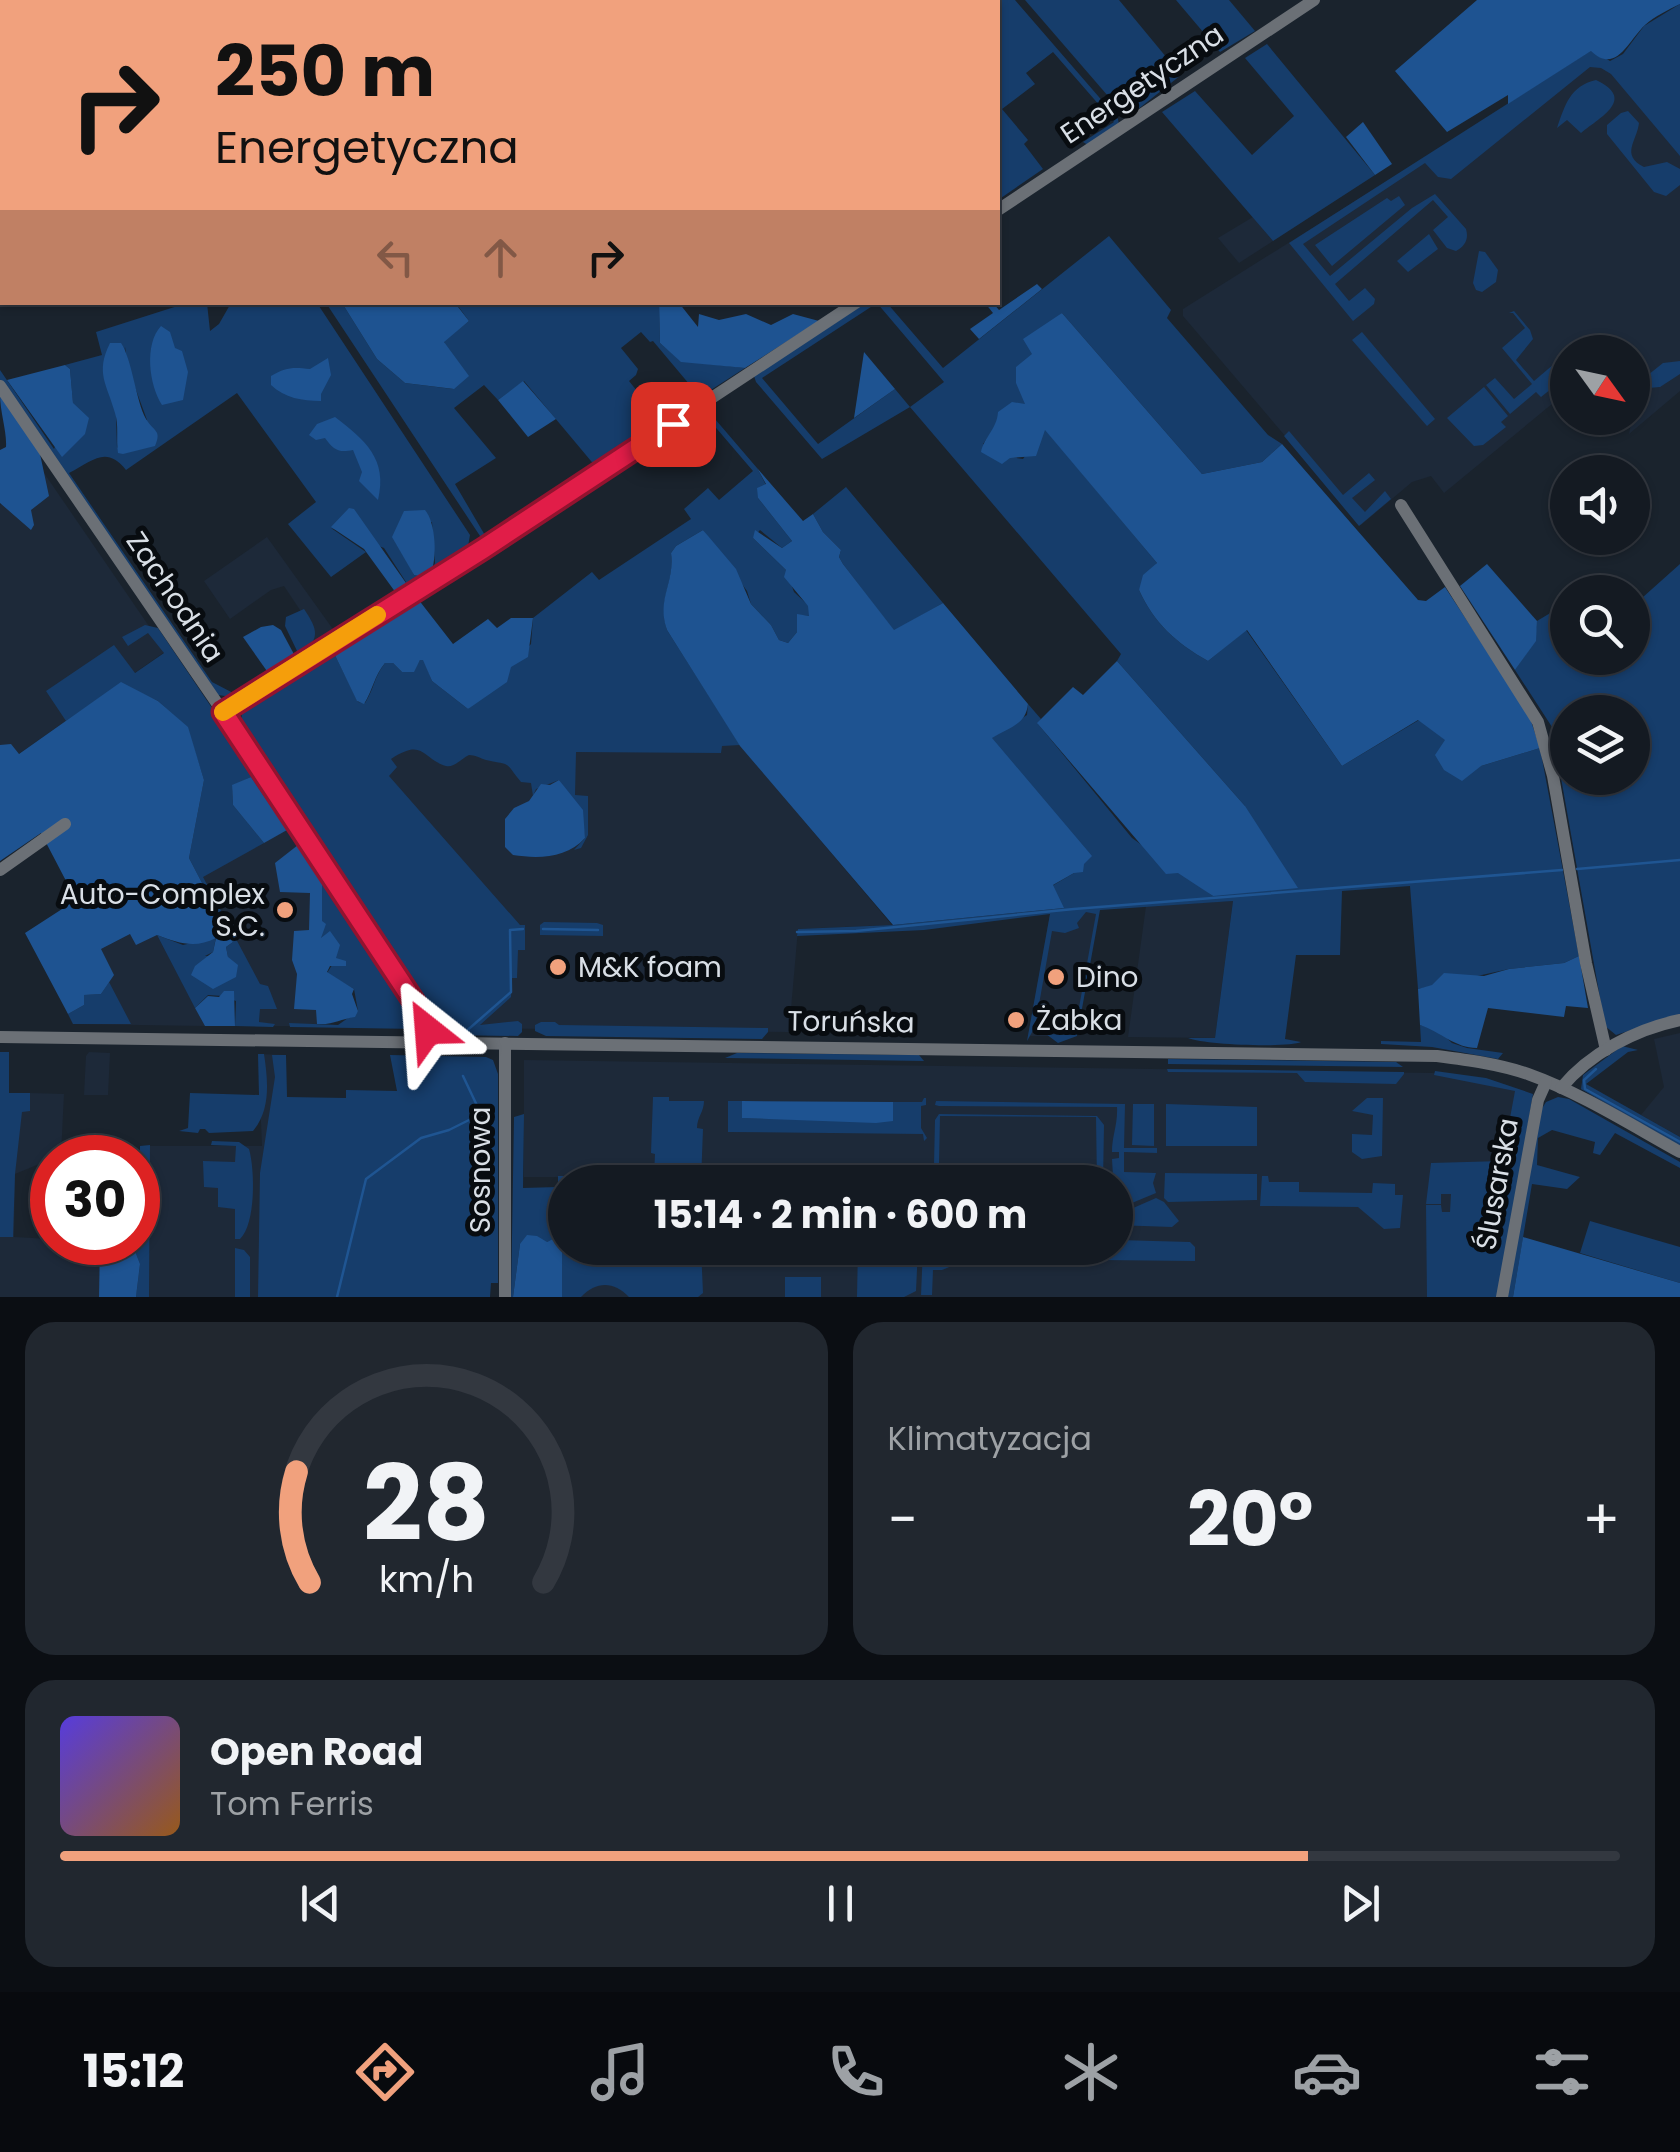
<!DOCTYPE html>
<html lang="pl">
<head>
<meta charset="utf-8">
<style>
	body { margin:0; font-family:Poppins,sans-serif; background:#21272f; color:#f1f3f6; height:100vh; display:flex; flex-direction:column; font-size:38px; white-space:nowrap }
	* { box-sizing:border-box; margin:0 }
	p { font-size:32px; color:#9da1a5 }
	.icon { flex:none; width:55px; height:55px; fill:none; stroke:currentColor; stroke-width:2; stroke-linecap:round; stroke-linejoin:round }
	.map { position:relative; height:1297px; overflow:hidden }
	.details { display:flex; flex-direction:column; gap:25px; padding:25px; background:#0b0e13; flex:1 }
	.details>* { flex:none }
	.top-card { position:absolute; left:0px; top:0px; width:1000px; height:305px; box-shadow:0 2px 8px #0004,0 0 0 2px #333840; background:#f1a17d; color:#111; overflow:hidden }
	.needle { width:65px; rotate:123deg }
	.tools { position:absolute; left:1550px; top:335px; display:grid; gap:20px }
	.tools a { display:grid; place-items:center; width:100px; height:100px; border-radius:50%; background:#141a22; box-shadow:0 2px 8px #0004,0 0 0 2px #333840; font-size:50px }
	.speed { position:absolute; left:30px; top:1135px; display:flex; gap:20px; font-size:50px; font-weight:700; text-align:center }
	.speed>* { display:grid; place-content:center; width:130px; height:130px; border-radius:50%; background:#141a22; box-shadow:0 2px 8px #0004,0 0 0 2px #333840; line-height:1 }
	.speed .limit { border:15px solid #d22; background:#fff; color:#111 }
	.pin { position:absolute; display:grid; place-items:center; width:85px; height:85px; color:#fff; margin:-42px; border-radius:20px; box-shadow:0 5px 15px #0006 }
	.me { position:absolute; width:110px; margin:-55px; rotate:332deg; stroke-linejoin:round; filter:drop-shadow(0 0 8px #0008) }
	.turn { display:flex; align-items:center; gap:35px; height:210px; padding:0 50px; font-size:45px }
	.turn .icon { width:130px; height:130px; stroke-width:2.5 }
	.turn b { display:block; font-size:70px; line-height:85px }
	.lanes { display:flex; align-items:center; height:95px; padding:0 50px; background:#0003; justify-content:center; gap:50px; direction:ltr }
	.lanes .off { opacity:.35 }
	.big { font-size:75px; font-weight:700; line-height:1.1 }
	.details .card { flex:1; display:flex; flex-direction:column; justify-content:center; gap:15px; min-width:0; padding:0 35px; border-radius:30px; background:#21272f }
	.details .dial { align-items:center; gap:0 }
	.dial svg { height:260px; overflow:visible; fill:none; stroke:#333840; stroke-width:7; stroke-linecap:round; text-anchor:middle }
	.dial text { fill:#f1f3f6; stroke:none }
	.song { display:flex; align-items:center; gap:30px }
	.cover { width:120px; height:120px; border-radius:15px; background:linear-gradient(135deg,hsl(250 70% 55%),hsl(30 70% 35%)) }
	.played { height:10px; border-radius:5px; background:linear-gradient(90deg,#f1a17d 80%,#333840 80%) }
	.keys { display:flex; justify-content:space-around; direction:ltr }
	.heat { display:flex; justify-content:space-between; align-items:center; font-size:55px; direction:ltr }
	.details .tiles { flex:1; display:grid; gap:25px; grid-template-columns:1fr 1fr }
	.card:last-child { grid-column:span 2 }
	.trip { position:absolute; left:548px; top:1165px; width:585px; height:100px; border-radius:50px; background:#141a22; box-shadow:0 2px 8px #0004,0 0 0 2px #333840; font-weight:700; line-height:100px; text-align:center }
	.dock { display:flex; height:160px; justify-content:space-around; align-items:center; background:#080a0e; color:#9da1a5 }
	.dock .icon { width:70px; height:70px }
	.dock .on { color:#f1a17d }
	.dock b { font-size:45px; color:#f1f3f6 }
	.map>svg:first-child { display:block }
	.built { fill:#1d2939; fill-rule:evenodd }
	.green { fill:#163d6b; fill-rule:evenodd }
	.forest { fill:#1e5391 }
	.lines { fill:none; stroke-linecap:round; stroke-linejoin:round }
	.stream { stroke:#1f5592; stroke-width:2.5 }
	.minor { stroke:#6b7076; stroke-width:12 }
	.route-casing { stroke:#92132f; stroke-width:25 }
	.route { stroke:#e11d48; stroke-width:18 }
	.slow { stroke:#f59e0b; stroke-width:18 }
	.poi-dot { fill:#f1a17d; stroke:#080c10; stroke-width:4 }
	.labels { text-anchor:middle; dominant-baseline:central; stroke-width:10; stroke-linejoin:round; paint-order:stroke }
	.street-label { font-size:28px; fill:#d9dfe6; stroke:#080c10 }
	.poi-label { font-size:28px; fill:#d9dfe6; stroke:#080c10; text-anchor:start }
</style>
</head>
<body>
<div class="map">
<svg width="1680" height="1297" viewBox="0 0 1680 1297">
	<rect width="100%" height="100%" fill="#1a232d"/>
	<g class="built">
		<polygon points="1594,51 1680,151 1680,391 1629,434 1632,418 1632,352 1568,352 1567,391 1558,399 1444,493 1431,476 1412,482 1361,525 1183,316 1183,309"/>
		<polygon points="1253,217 1273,241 1239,263 1218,238"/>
		<polygon points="44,473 166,651 0,767 0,505"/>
		<polygon points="267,537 335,632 308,649 312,628 284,586 271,590 230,619 204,581"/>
		<polygon points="361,744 740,745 892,925 798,929 789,1032 473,1028"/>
		<polygon points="235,752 318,876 317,1026 259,1026 260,994 161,804"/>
		<polygon points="1233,901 1215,1038 1128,1037 1146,906"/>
		<polygon points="1099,910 1076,1036 1028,1036 1050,914"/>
		<polygon points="130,934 157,935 205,1026 73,1024 68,1014 101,949"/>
		<polygon points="1680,1033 1680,1137 1641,1115 1664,1087 1654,1039"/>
		<polygon points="89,1052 110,1053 108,1095 84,1095 86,1056"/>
		<polygon points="258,1054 286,1055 290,1297 0,1297 0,1173 22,1111 30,1111 30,1093 64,1094 61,1155 15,1174 14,1237 51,1239 52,1232 52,1242 138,1242 140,1146 262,1146"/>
		<path d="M 524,1060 L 1433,1073 L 1480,1079 L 1528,1092 L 1493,1297 L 562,1297 L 562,1177 L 524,1177 ZM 565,1182 L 1115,1182 L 1115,1248 L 565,1248 Z"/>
	</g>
	<g class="green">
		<polygon points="899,0 1015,0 1118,119 1119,125 1088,145 1083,142 1114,122 1053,52 1026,73 1035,84 1002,109 1028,140 1024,144 1043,169 998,200 998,2"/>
		<polygon points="1025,0 1119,0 1181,75 1127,118"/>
		<polygon points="1176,0 1229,0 1255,31 1220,52"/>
		<path d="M 1680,4 L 1680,156 L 1611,74 L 1601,68 L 1590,67 L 1451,179 L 1438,177 L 1425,163 L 1303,244 L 1330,276 L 1412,208 L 1435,194 L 1466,229 C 1469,239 1465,246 1456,251 L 1447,248 L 1433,230 L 1448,217 L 1433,200 L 1335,284 L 1349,301 L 1365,288 L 1375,299 L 1374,304 L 1353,321 L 1289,243 L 1592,50 L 1610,61 L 1623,54 L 1644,26 Z"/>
		<polygon points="1267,44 1375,175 1273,241 1162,112 1195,91 1252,155 1294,116 1245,58"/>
		<path d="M 1596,80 C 1636,99 1602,116 1581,133 L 1567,120 L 1557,128 C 1565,105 1570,86 1596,80 Z"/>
		<path d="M 1628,111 L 1639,123 C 1637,141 1620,155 1644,167 L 1667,162 L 1680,169 L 1680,185 L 1666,196 L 1654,192 L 1607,134 L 1607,125 L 1621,113 Z"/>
		<polygon points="1399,196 1405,205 1332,266 1315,245 1387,198 1391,201"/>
		<polygon points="1429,234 1438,249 1408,272 1397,261"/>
		<path d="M 1109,236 L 1171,310 L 1167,318 L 1268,435 L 1282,444 L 1262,462 L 1202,474 L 1062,313 L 1033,354 L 1026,404 L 997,424 L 983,444 L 1010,457 L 1023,459 L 1045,429 L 1157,563 L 1139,590 C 1154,623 1176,643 1208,661 L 1246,630 L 1342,766 L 1419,720 L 1481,766 L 1540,748 L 1579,956 L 1564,963 L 1509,969 L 1418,989 L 1410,886 L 1342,891 L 1340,955 L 1296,955 L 1285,1039 L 1301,1042 C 1288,1048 1204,1045 1188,1038 L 1215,1038 L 1233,901 L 1100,910 L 1077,1036 L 1058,1043 L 1046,1034 L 1074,1035 L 1096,914 L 1086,912 L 1077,923 L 1079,928 L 1065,933 L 1052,931 L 1035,1027 L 1027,1041 L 1050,914 L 924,930 L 797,936 L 798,929 L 893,925 L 1063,908 L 1052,886 L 1074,873 L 1023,777 L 991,738 L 1027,715 L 1028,704 L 1041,719 L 1038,724 L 1132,838 L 1213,896 L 1245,806 L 1117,661 L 1121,654 L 910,407 L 822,459 L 756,382 L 754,376 L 867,302 L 887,303 L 943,368 ZM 877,303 L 944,382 L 910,407 L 895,389 L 818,444 L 762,378 Z"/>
		<polygon points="1479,251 1485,252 1498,270 1496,282 1482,292 1476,290 1473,283"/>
		<polygon points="455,302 659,303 660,343 681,361 745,368 700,397 653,341 650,342 641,332 621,348 638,369 636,375 629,381 637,391 634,394 661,424 596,467 524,381 498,400 484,385 454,408 496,458 455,484 486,537 482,539 326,303 342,303 377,359 405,383 453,389 444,341 469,321"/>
		<path d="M 187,303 L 207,303 L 210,331 L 219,324 L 231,303 L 317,303 L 470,535 L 467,552 L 431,573 L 435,563 L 432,522 L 394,536 L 414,575 L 422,577 L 405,588 L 406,582 L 384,548 L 331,528 L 366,552 L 331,577 L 288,524 L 316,502 L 237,393 L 126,470 C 106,445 93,461 69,473 L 212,682 L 235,694 L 269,674 L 232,697 L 218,695 L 0,380 L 0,370 L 54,449 L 73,404 L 70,369 L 65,365 L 102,355 L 96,332 ZM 125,347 L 128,368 L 147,420 L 117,448 L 116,414 Z"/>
		<polygon points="1514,311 1530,330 1533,339 1516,360 1534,381 1554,364 1561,366 1564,373 1561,381 1541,397 1536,392 1510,414 1486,385 1495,378 1514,399 1532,384 1502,348 1525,328 1513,313 1509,313"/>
		<polygon points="1362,332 1435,419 1427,426 1352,340"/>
		<polygon points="1680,361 1680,374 1660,387 1648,388 1636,377 1638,375 1643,379 1663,363"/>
		<polygon points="1484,387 1508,416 1501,422 1506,427 1483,445 1474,446 1447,418"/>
		<path d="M 709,412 L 757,468 L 766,485 L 758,498 L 792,541 L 782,548 L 760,530 L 753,538 L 786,570 L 794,592 L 809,606 L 810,616 L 797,615 L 797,632 L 788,643 L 779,640 L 771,625 L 751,604 L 747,591 L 703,530 L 676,546 L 671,553 C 675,583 657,599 667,630 L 740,745 L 722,746 L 721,753 L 576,752 L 575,795 L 588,796 L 588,835 L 581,848 L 574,850 L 585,838 L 582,815 L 559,780 L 536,789 L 533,796 L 531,783 L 521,782 C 503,760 513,766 486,760 C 480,758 475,755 469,755 C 462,758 454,768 446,766 C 422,759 424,737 391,759 L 397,767 L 389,776 L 520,925 L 525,925 L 525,950 L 518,950 L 517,978 L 512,978 L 511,997 L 480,1025 L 518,1021 L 522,1024 L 522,1032 L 518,1036 L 448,1035 L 440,1032 L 241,730 L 242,708 L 332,649 L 358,702 L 365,703 C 374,689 374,677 385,663 L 393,663 L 402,672 L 413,672 L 420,660 L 424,660 L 432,681 L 468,709 L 531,644 L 533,618 L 592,572 L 599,580 L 691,519 L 684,509 L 708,488 L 719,500 L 753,471 L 705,415 Z"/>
		<polygon points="1289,431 1343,495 1369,473 1375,480 1352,498 1365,512 1385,491 1391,499 1359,526 1284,436"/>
		<polygon points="846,487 943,603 894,631 843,564 839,557 841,550 823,532 813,514"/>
		<path d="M 1680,564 L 1680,1014 L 1616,1035 L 1605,1026 L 1552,727 L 1515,670 L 1535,641 L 1537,621 L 1567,603 L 1568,658 L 1632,658 L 1633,606 ZM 1568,712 L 1632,712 L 1632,778 L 1568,778 Z"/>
		<path d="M 304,609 C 318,630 321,639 299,655 L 285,626 L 286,617 Z"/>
		<polygon points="145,625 158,628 293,828 290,834 251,777 232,786 233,805 264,843 203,877 260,984 268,986 277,1009 260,1009 259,1022 275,1024 273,1027 235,1026 236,1001 222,996 208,995 195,1008 157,935 183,945 216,937 213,952 205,956 228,957 226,947 233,942 189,858 204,780 187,727 158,701 121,683 66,721 46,691 114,645 135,673 164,653 148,633 128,646 122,637"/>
		<polygon points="298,845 305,845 416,1014 418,1029 290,1027 289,1023 338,1025 358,1011 354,989 327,973 336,959 321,940 322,881"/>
		<polygon points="544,922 597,923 603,925 603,936 540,935 540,925"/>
		<polygon points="109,982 131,1024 73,1024 68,1014 84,1005 84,995 101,994"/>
		<polygon points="541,1022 555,1022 559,1025 768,1028 768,1032 762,1039 546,1036 535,1031 535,1025"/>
		<polygon points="1420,1025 1439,1031 1452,1043 1467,1048 1503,1053 1498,1059 1432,1047 1381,1044 1381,1041 1421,1042"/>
		<polygon points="1622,1046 1638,1050 1628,1052 1586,1084 1680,1137 1680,1146 1581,1089 1583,1075"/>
		<polygon points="0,1052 9,1052 9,1093 30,1093 30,1111 22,1112 15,1174 13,1237 0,1237"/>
		<polygon points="737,1053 919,1055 924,1061 725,1058"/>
		<path d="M 258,1054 L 264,1054 C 268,1081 271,1109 253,1131 L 209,1133 L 205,1129 L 200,1129 L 198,1133 L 179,1131 L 188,1128 L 190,1093 L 259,1095 Z"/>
		<polygon points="272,1055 286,1055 287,1097 346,1098 346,1090 397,1091 390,1055 486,1057 493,1060 498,1074 498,1283 491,1283 490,1297 258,1297 260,1173 275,1077"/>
		<polygon points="1168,1059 1396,1062 1403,1067 1168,1064"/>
		<polygon points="1167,1069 1404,1072 1404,1074 1396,1084 1305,1082 1297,1073 1168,1072"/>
		<polygon points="1435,1071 1486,1078 1533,1094 1499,1297 1427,1297 1426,1205 1441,1205 1442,1212 1450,1212 1451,1194 1441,1194 1441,1204 1426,1204 1431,1163 1502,1161 1515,1091 1434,1075"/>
		<path d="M 653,1097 L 669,1097 L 669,1101 L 704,1101 C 704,1112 697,1117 697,1128 L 703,1129 L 701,1182 L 565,1182 L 565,1248 L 701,1248 L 703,1293 L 698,1297 L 629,1297 C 614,1281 596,1281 581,1297 L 562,1297 L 561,1235 L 547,1242 L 520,1244 L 513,1297 L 511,1297 L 514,1117 L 524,1114 L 523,1188 L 558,1187 L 558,1176 L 654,1176 L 655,1154 L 651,1153 Z"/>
		<polygon points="1558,1097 1569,1099 1680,1162 1680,1168 1615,1133 1600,1155 1593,1153 1595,1142 1552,1130 1538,1138 1537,1165 1580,1177 1567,1189 1532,1184 1513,1297 1507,1297 1541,1110 1546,1102"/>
		<polygon points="924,1098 926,1098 926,1105 921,1106 921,1128 927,1138 924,1141 923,1134 728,1132 728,1101 742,1101 742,1118 893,1121 893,1102 922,1102"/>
		<polygon points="1367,1098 1383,1098 1382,1156 1362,1159 1352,1152 1352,1134 1372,1135 1373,1115 1352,1111"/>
		<path d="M 936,1101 L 1125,1104 L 1124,1148 L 1157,1148 L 1157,1153 L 1124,1152 L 1124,1172 L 1156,1173 L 1153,1183 L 1156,1193 L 1115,1210 L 1112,1159 L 1119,1158 L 1119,1152 L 1112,1152 C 1112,1136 1118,1124 1117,1107 L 939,1106 L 935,1105 Z"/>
		<polygon points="1133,1104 1154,1104 1154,1146 1132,1145"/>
		<polygon points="1166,1104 1257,1107 1257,1146 1166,1146"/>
		<polygon points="939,1114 1097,1116 1104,1125 1103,1182 1097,1182 1096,1117 940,1116 939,1165 934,1165 935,1120"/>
		<path d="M 212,1141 L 239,1142 L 249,1149 C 255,1170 256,1224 240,1239 L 235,1239 L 235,1209 L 218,1207 L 218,1188 L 204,1187 L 203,1161 L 235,1162 L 236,1146 L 211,1145 Z"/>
		<polygon points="150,1145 149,1297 136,1297 140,1264 132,1243 138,1242 140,1146"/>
		<polygon points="1165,1173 1257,1174 1257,1200 1168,1202 1164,1198"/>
		<polygon points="1262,1176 1268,1176 1269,1182 1299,1182 1299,1192 1372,1193 1373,1183 1395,1184 1395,1195 1403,1195 1400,1228 1384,1229 1358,1207 1260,1206"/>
		<polygon points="1156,1198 1164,1202 1179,1221 1172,1227 1115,1225 1115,1216"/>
		<polygon points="1590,1221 1680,1247 1680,1283 1580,1253"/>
		<polygon points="1118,1240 1190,1242 1195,1247 1195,1261 1099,1260 1099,1248 1115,1248"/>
		<polygon points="235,1248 244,1250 250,1257 250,1297 235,1297"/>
		<polygon points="858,1248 918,1248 916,1291 904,1297 857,1297"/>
		<polygon points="923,1248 991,1248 993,1249 942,1270 933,1270 932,1295 921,1295"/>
		<rect x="785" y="1277" width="36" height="20"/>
	</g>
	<g class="forest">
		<path d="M 1477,0 L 1680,0 L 1680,4 C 1668,10 1655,16 1645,25 C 1628,41 1616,75 1591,51 L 1508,104 L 1508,95 L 1447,132 L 1395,71 Z"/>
		<polygon points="1363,122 1392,164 1375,175 1346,137"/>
		<polygon points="1037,284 1042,289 979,339 970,329 993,313 985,303 993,303 999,310"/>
		<polygon points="342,303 455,303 469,321 444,342 469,376 454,389 405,383 377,359"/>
		<polygon points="659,303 679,303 698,327 699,314 719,320 746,314 771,325 793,314 819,321 745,368 681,362 660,343"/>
		<path d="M 1062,313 L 1202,474 L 1262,462 L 1282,444 L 1418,600 L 1426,601 L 1445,587 L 1529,715 L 1540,748 L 1481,766 L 1462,781 L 1444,770 L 1435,755 L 1445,740 L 1418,720 L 1342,766 L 1247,630 L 1208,661 C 1176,643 1154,623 1139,590 L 1143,575 L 1157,563 L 1045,430 L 1036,456 L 1010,458 L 1002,464 L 981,452 C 984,437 997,429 998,412 L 1012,402 L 1025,404 L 1016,383 L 1016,367 L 1032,354 L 1023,339 Z"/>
		<path d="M 161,326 L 170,332 L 175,348 L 182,351 L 188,372 L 183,400 L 162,405 C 149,385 144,344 161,326 Z"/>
		<path d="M 110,343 L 121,343 C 132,359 136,401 146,419 C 154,432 162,430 155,446 L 123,454 L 118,453 C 116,440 119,425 115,413 C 107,384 95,373 110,343 Z"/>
		<polygon points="864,352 895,389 854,418"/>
		<path d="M 328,358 L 331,375 L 321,394 L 321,401 C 302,401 285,398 271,385 L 271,376 C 286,367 293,367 310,369 Z"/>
		<polygon points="65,365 70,369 73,403 89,418 85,434 62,457 7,380"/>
		<polygon points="523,381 556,419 528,437 498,400"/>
		<path d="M 0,394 L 40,454 L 49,496 L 31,510 L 34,525 L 31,530 L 0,503 L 0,450 L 6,447 C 7,431 0,413 0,394 Z"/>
		<path d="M 335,417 C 365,440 388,459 378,500 L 359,481 L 362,472 L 353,450 C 338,453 334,450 325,438 L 316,440 L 309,435 L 317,424 Z"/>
		<path d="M 757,468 L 803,521 L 813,514 L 823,532 L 841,550 L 839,557 L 843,564 L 894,630 L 943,603 L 1028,704 C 1026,725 1008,728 992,738 L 1092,856 L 1084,864 L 1083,872 L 1074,873 L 1053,885 L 1064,908 L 893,925 L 740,746 L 667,630 C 656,599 675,583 671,553 L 676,546 L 703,530 L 736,569 L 751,604 L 771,625 L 779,640 L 788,643 L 797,632 L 797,614 L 809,616 L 808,606 L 784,577 L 786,570 L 753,538 L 755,530 L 782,548 L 792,541 L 758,498 L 757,488 L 766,484 Z"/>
		<polygon points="349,508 354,509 406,583 405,588 396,593 364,549 331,527"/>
		<path d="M 425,510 C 436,523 437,558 431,573 L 422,577 L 414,575 L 392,537 L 404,511 Z"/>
		<polygon points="1487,564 1537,621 1536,641 1515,670 1460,586"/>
		<path d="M 418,599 L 453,644 L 488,619 L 497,628 L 511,618 L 533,618 L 528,657 L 511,667 L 507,682 L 468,709 L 432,681 L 423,660 L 420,660 L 414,672 L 402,672 L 393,663 L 385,663 C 374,676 373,690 364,704 L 357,701 L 332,649 L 398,608 Z"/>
		<polygon points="273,625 281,630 296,658 269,674 243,637 261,627"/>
		<polygon points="1117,661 1245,806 1298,888 1213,896 1178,873 1166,874 1037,723 1073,687 1083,695"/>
		<path d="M 121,682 L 158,701 L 188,727 L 204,780 L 189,858 L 233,942 L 226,947 L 228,957 L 238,965 L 236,977 L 213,989 L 191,975 L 195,966 L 213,952 L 216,938 C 195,949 178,943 157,935 L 136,945 L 130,934 L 101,949 L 114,975 L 101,994 L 84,995 L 84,1005 L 68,1014 L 25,933 L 76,900 L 41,833 L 0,861 L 0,745 L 11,744 L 19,754 Z"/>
		<polygon points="251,777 287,830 264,843 233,805 232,785"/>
		<path d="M 559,780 L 583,810 L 585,838 C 567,858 539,859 513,855 L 505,847 L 505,819 L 514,808 L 529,801 L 541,784 L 550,785 Z"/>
		<path d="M 298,845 L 322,881 L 322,921 L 326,924 L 321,938 L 330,931 L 340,945 L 336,958 L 346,961 L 346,966 L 330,966 L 327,972 L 354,989 L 352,994 L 358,1011 L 355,1017 C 340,1019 334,1025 317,1024 L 316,1010 L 294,1009 L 297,974 L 292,960 L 294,931 L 309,930 L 310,893 L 280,892 L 275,863 Z"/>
		<path d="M 1579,956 L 1588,1008 L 1566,1006 L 1564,1017 L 1488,1008 L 1477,1048 C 1455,1048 1441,1032 1420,1025 L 1418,989 L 1432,985 L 1444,973 L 1484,976 L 1509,969 L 1564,963 Z"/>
		<polygon points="224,991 234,991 235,1026 205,1026 195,1008 208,996 219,997"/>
		<polygon points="742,1101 893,1102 893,1121 876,1123 742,1118"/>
		<polygon points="562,1234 562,1297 513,1297 520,1244 527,1235 537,1236 547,1242"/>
		<polygon points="1523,1237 1680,1283 1680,1297 1513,1297"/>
		<polygon points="100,1243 132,1243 140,1264 136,1297 99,1297"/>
	</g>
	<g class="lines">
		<g class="stream">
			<polyline points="1577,869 1680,860"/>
			<polyline points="543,929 598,930"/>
			<polyline points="797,932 856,931 1074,909 1562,870"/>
			<polyline points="463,1034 511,992 510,930 523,929"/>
			<polyline points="1596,1069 1584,1080 1585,1089 1680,1142"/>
			<polyline points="337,1297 366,1179 421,1138 449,1130 481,1114 463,1076"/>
		</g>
		<g class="minor">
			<polyline points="998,210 1314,0"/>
			<polyline points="0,386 223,712 418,1008 427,1027 428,1042"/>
			<polyline points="1401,505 1538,722 1553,776 1586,963 1606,1050"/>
			<polyline points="223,712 483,549 857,302"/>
			<polyline points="0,870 65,824"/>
			<path d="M 0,1037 L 1437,1056 C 1468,1060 1499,1064 1528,1074 C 1581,1093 1631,1125 1680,1152"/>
			<path d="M 1561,1088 C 1590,1053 1636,1029 1680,1020"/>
			<polyline points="505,1297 505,1043"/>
			<polyline points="1502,1297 1538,1100 1546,1082"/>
		</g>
	</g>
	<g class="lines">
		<g class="route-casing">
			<polyline id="route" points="428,1030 418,1008 223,712 483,549 673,424"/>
		</g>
		<use href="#route" class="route"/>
		<polyline class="slow" points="223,712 377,615"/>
	</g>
	<g class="poi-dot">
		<circle cx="285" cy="910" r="10"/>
		<circle cx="558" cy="967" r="10"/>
		<circle cx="1056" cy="977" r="10"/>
		<circle cx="1016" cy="1020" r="10"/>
	</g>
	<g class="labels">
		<g class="street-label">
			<text transform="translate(1142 84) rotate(-34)">Energetyczna</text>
			<text transform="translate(175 597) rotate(56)">Zachodnia</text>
			<text transform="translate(851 1022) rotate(1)">Toruńska</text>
			<text transform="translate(480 1170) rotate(-90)">Sosnowa</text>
			<text transform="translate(1497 1184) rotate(-80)">Ślusarska</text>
		</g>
		<g class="poi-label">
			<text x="265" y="894" text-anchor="end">Auto-Complex<tspan x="265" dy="32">S.C.</tspan></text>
			<text x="578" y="967">M&amp;K foam</text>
			<text x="1076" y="977">Dino</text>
			<text x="1036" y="1020">Żabka</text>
		</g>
	</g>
</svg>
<div class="tools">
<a><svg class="needle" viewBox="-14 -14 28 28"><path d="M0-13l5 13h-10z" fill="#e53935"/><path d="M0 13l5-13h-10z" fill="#9da1a5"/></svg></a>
<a><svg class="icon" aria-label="sound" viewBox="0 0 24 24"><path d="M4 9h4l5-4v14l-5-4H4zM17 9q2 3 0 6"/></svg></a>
<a><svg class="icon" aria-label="search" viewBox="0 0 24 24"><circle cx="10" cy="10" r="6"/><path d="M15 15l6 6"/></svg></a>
<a><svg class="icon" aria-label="layers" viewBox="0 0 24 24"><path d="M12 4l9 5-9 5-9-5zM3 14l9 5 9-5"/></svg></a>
</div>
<div class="speed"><div class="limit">30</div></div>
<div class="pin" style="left:673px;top:424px;background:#d93025"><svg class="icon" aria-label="arrive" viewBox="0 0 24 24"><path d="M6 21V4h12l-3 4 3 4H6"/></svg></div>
<svg class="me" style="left:428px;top:1030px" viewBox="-20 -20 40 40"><path d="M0-17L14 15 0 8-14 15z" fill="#e11d48" stroke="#fff" stroke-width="4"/></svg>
<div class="trip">15:14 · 2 min · 600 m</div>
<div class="top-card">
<div class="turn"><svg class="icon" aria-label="right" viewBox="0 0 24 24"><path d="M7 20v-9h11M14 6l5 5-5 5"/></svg><div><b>250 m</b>Energetyczna</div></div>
<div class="lanes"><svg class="icon off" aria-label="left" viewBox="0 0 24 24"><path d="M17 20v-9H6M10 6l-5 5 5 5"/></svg><svg class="icon off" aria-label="ahead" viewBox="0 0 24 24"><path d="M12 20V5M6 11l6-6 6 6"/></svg><svg class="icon" aria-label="right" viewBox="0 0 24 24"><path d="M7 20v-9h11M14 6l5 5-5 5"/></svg></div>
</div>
</div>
<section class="details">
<div class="tiles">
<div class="card dial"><svg viewBox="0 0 100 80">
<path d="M14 69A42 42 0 1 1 86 69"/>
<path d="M14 69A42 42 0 0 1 10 35" stroke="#f1a17d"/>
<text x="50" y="56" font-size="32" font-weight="700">28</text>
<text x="50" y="72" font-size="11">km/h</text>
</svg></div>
<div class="card"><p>Klimatyzacja</p>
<div class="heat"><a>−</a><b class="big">20°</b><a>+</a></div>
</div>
<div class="card">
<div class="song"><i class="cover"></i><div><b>Open Road</b><p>Tom Ferris</p></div></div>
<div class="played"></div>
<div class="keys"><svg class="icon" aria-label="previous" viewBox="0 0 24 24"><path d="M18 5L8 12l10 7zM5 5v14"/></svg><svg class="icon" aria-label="pause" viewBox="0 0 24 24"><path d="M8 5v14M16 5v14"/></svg><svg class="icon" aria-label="next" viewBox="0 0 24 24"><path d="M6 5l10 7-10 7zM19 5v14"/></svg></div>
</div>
</div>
</section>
<nav class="dock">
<b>15:12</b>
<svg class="icon on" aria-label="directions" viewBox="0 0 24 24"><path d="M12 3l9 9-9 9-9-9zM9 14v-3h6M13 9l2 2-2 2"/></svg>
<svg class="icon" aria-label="music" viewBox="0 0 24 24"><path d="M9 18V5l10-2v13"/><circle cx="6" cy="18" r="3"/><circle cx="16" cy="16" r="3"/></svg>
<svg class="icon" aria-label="phone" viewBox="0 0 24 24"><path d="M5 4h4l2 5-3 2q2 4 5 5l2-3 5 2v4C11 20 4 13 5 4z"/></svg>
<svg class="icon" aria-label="climate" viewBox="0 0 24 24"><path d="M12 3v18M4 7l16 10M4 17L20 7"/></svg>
<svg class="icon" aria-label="car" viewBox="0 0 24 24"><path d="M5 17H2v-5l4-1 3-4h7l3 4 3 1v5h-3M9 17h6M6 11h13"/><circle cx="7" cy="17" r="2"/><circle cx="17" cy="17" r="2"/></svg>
<svg class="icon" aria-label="filters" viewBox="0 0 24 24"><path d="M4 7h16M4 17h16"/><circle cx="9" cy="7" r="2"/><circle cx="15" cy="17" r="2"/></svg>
</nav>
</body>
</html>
